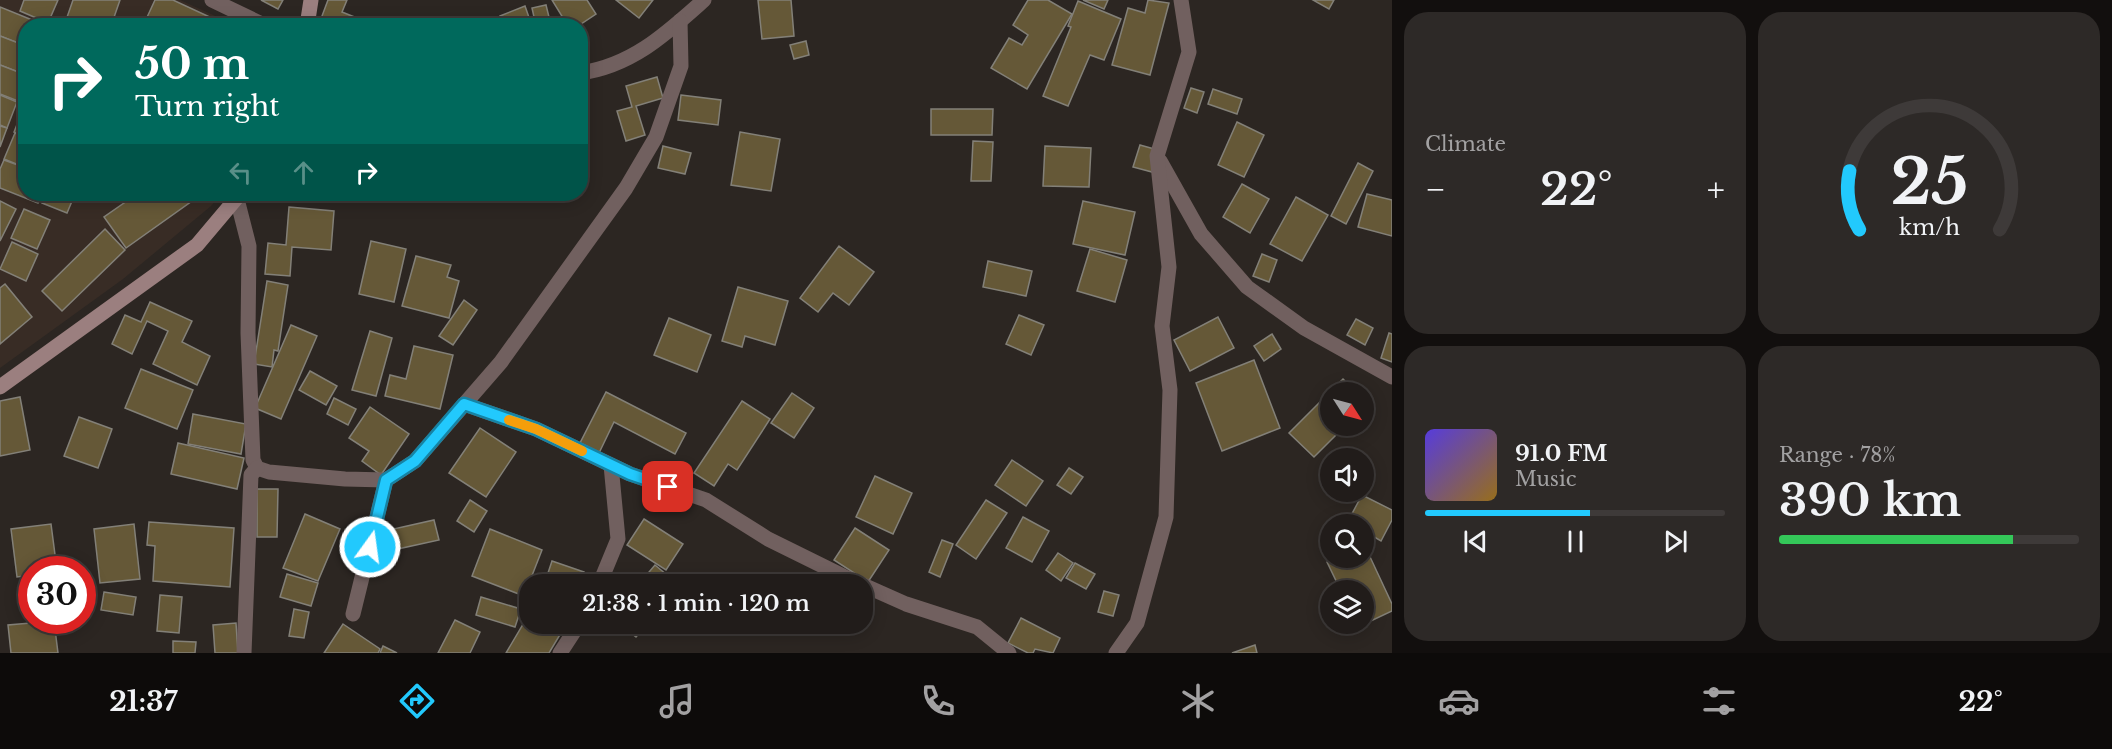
<!DOCTYPE html>
<html lang="en">
<head>
<meta charset="utf-8">
<style>
	body { margin:0; font-family:"Libre Baskerville",serif; background:#2d2927; color:#f1f3f6; height:100vh; display:flex; flex-direction:column; font-size:22px; white-space:nowrap }
	* { box-sizing:border-box; margin:0 }
	p { font-size:20px; color:#a2a1a2 }
	.icon { flex:none; width:33px; height:33px; fill:none; stroke:currentColor; stroke-width:2; stroke-linecap:round; stroke-linejoin:round }
	.map { position:relative; flex:1; overflow:hidden }
	.details { display:flex; flex-direction:column; gap:12px; padding:12px; background:#120f0e; width:720px }
	.details>* { flex:none }
	.guide { position:absolute; left:18px; top:18px; width:570px; height:183px; border-radius:24px; box-shadow:0 3px 15px #0003,0 0 0 2px #3e3a39; background:#00695c; color:#fff; overflow:hidden }
	.needle { width:39px; rotate:126deg }
	.buttons { position:absolute; left:1320px; top:382px; display:grid; gap:12px }
	.buttons a { display:grid; place-items:center; width:54px; height:54px; border-radius:50%; background:#211c1a; box-shadow:0 3px 15px #0003,0 0 0 2px #3e3a39; font-size:30px }
	.speed { position:absolute; left:18px; top:556px; display:flex; gap:12px; font-size:30px; font-weight:700; text-align:center }
	.speed>* { display:grid; place-content:center; width:78px; height:78px; border-radius:50%; background:#211c1a; box-shadow:0 3px 15px #0003,0 0 0 2px #3e3a39; line-height:1 }
	.speed .limit { border:9px solid #d22; background:#fff; color:#111 }
	.pin { position:absolute; display:grid; place-items:center; width:51px; height:51px; color:#fff; margin:-26px; border-radius:12px; box-shadow:0 3px 9px #0006 }
	.me { position:absolute; width:66px; margin:-33px; rotate:14deg; stroke-linejoin:round; filter:drop-shadow(0 0 4px #0008) }
	.turn { display:flex; align-items:center; gap:21px; height:126px; padding:0 18px; font-size:27px }
	.turn .icon { width:78px; height:78px; stroke-width:2.5 }
	.turn b { display:block; font-size:42px; line-height:51px }
	.lanes { display:flex; align-items:center; height:57px; padding:0 18px; background:#0003; justify-content:center; gap:30px; direction:ltr }
	.lanes .off { opacity:.35 }
	.big { font-size:45px; font-weight:600; line-height:1.1 }
	.details .tile { flex:1; display:flex; flex-direction:column; justify-content:center; gap:9px; min-width:0; padding:0 21px; border-radius:24px; background:#2d2927 }
	.details .dial { align-items:center; gap:0 }
	.dial svg { height:156px; overflow:visible; fill:none; stroke:#3e3a39; stroke-width:7; stroke-linecap:round; text-anchor:middle }
	.dial text { fill:#f1f3f6; stroke:none }
	.song { display:flex; align-items:center; gap:18px }
	.cover { width:72px; height:72px; border-radius:9px; background:linear-gradient(135deg,hsl(250 70% 55%),hsl(40 70% 35%)) }
	.played { height:6px; border-radius:3px; background:linear-gradient(90deg,#22c9fd 55%,#3e3a39 55%) }
	.keys { display:flex; justify-content:space-around; direction:ltr }
	.heat { display:flex; justify-content:space-between; align-items:center; font-size:33px; direction:ltr }
	.charge { height:9px; border-radius:4px; background:linear-gradient(90deg,#34c759 78%,#3e3a39 0) }
	.details .tiles { flex:1; display:grid; gap:12px; grid-template-columns:repeat(2,1fr) }
	.trip { position:absolute; left:519px; top:574px; width:354px; height:60px; border-radius:24px; background:#211c1a; box-shadow:0 3px 15px #0003,0 0 0 2px #3e3a39; font-weight:600; line-height:60px; text-align:center }
	.menu { display:flex; height:96px; justify-content:space-around; align-items:center; background:#0d0b0a; color:#a2a1a2 }
	.menu .icon { width:42px; height:42px }
	.menu .on { color:#22c9fd }
	.menu b { font-size:27px; color:#f1f3f6 }
	main { display:flex; flex:1; min-height:0 }
	.map>svg:first-child { display:block }
	.built { fill:#382c25 }
	.building { fill:#655837; stroke:#838078; stroke-width:1.5 }
	.lines { fill:none; stroke-linecap:round; stroke-linejoin:round }
	.street { stroke:#71605f; stroke-width:15 }
	.secondary { stroke:#9b7f7f; stroke-width:15 }
	.route-casing { stroke:#1683a4; stroke-width:15 }
	.route { stroke:#22c9fd; stroke-width:10 }
	.slow { stroke:#f59e0b; stroke-width:10 }
</style>
</head>
<body>
<main>
<div class="map">
<svg width="1392" height="653" viewBox="0 0 1392 653">
	<rect width="100%" height="100%" fill="#2c2622"/>
	<polygon class="built" points="0,0 180,0 235,25 26,26 26,194 221,194 211,206 123,279 0,368"/>
	<g class="building">
		<polygon points="24,0 58,0 48,23 20,11"/>
		<polygon points="73,0 120,0 111,26 72,26 65,23"/>
		<polygon points="155,0 173,0 229,26 143,26"/>
		<polygon points="261,0 283,0 278,9"/>
		<polygon points="328,0 347,0 342,12 377,26 319,24"/>
		<polygon points="552,0 587,0 596,14 578,26 568,26"/>
		<polygon points="616,0 653,0 639,18"/>
		<polygon points="758,0 791,0 794,36 762,39"/>
		<polygon points="1028,0 1048,0 1072,14 1027,89 991,68 1009,38 1022,45 1028,35 1013,25"/>
		<polygon points="1083,0 1108,0 1104,9"/>
		<polygon points="1148,0 1169,3 1150,75 1112,65 1128,8 1145,13"/>
		<polygon points="1313,0 1334,0 1329,9"/>
		<polygon points="1078,1 1121,19 1104,60 1090,55 1068,106 1043,96 1071,27 1068,26"/>
		<polygon points="546,5 551,25 536,26 532,8"/>
		<polygon points="525,6 532,26 504,26 500,16"/>
		<polygon points="0,7 47,26 26,26 26,46 0,36"/>
		<polygon points="0,36 26,46 26,75 0,65"/>
		<polygon points="806,41 809,55 794,59 790,45"/>
		<polygon points="0,65 26,75 18,101 0,94"/>
		<polygon points="657,77 663,98 636,106 645,135 626,141 617,111 632,107 626,86"/>
		<polygon points="1191,88 1204,92 1197,113 1184,108"/>
		<polygon points="1213,89 1242,99 1237,114 1208,104"/>
		<polygon points="0,95 17,102 7,128 0,125"/>
		<polygon points="681,95 721,100 718,125 678,120"/>
		<polygon points="24,107 26,108 26,137 14,132"/>
		<polygon points="931,109 993,109 992,135 931,135"/>
		<polygon points="1237,122 1264,135 1244,177 1218,165"/>
		<polygon points="0,126 7,128 0,147"/>
		<polygon points="740,132 780,139 771,191 731,185"/>
		<polygon points="15,133 26,138 26,168 4,159"/>
		<polygon points="973,141 993,142 991,181 971,181"/>
		<polygon points="1140,145 1158,150 1152,172 1133,167"/>
		<polygon points="663,146 691,153 685,174 658,168"/>
		<polygon points="1045,146 1091,148 1089,187 1043,186"/>
		<polygon points="4,160 26,168 26,194 42,194 38,203 0,188 0,169"/>
		<polygon points="1358,163 1373,171 1346,224 1331,216"/>
		<polygon points="1242,184 1269,199 1250,233 1223,217"/>
		<polygon points="45,194 75,194 67,213 42,203"/>
		<polygon points="116,194 133,194 128,201"/>
		<polygon points="137,194 187,194 192,201 126,248 104,217"/>
		<polygon points="1367,194 1392,200 1392,236 1358,227"/>
		<polygon points="1296,197 1328,215 1302,261 1270,244"/>
		<polygon points="0,201 16,209 0,241"/>
		<polygon points="1083,201 1135,212 1125,255 1073,244"/>
		<polygon points="289,207 334,211 331,250 292,247 290,276 265,274 268,243 286,245"/>
		<polygon points="24,209 50,220 37,249 11,238"/>
		<polygon points="105,229 125,250 62,311 42,291"/>
		<polygon points="371,241 406,249 394,302 359,294"/>
		<polygon points="12,242 38,254 26,281 0,269"/>
		<polygon points="839,246 874,272 849,305 833,293 818,312 800,298"/>
		<polygon points="1090,249 1127,260 1115,302 1077,291"/>
		<polygon points="1262,254 1277,260 1269,282 1253,276"/>
		<polygon points="416,256 451,265 447,277 459,281 449,318 402,306"/>
		<polygon points="988,261 1032,271 1026,296 983,287"/>
		<polygon points="267,281 288,285 278,351 274,350 272,367 254,364"/>
		<polygon points="5,284 32,317 0,344 0,288"/>
		<polygon points="738,287 788,301 775,345 745,336 742,347 722,341"/>
		<polygon points="464,300 477,310 453,345 439,336"/>
		<polygon points="150,302 192,321 182,342 210,356 197,385 153,364 168,331 147,321 132,354 112,344 125,315 141,322"/>
		<polygon points="1019,315 1044,325 1031,355 1006,344"/>
		<polygon points="1218,317 1234,348 1190,371 1174,340"/>
		<polygon points="669,318 711,335 697,372 654,355"/>
		<polygon points="1356,319 1373,328 1365,345 1347,335"/>
		<polygon points="291,325 317,336 281,419 255,408"/>
		<polygon points="370,331 392,338 376,396 352,390"/>
		<polygon points="1389,333 1392,334 1392,362 1381,358"/>
		<polygon points="1272,334 1281,349 1264,361 1254,346"/>
		<polygon points="414,346 453,355 440,409 385,396 390,375 406,379"/>
		<polygon points="1254,360 1280,428 1222,451 1196,383"/>
		<polygon points="141,369 193,390 177,429 125,408"/>
		<polygon points="310,371 337,386 326,405 299,390"/>
		<polygon points="1343,379 1357,393 1330,393 1330,426 1345,426 1314,457 1289,433"/>
		<polygon points="606,392 686,433 675,454 614,422 599,453 580,443"/>
		<polygon points="792,393 814,408 794,438 771,423"/>
		<polygon points="20,397 30,450 0,456 0,401"/>
		<polygon points="334,398 356,409 348,425 327,414"/>
		<polygon points="742,401 770,419 737,470 728,464 714,486 694,473"/>
		<polygon points="370,407 409,434 381,475 362,461 369,451 349,438"/>
		<polygon points="193,414 246,424 241,454 188,444"/>
		<polygon points="79,417 112,429 98,468 64,456"/>
		<polygon points="480,428 516,452 486,497 449,473"/>
		<polygon points="178,443 244,458 237,489 171,474"/>
		<polygon points="1012,460 1043,481 1026,506 995,485"/>
		<polygon points="1069,468 1083,477 1071,494 1057,485"/>
		<polygon points="875,476 912,493 893,534 856,517"/>
		<polygon points="257,489 278,489 277,537 257,537"/>
		<polygon points="1362,495 1392,510 1392,520 1381,541 1364,531 1364,525 1347,523"/>
		<polygon points="470,500 487,511 474,532 457,521"/>
		<polygon points="986,500 1007,513 976,559 956,545"/>
		<polygon points="305,514 340,529 318,581 283,568"/>
		<polygon points="1023,517 1049,531 1032,562 1006,548"/>
		<polygon points="644,519 683,544 666,570 627,545"/>
		<polygon points="434,520 439,540 393,550 389,530"/>
		<polygon points="149,522 234,528 230,587 153,581 155,546 147,545"/>
		<polygon points="51,524 57,570 32,570 32,575 17,577 11,529"/>
		<polygon points="134,524 140,579 100,583 94,529"/>
		<polygon points="855,528 889,550 868,582 834,560"/>
		<polygon points="490,529 542,550 524,596 472,576"/>
		<polygon points="942,540 953,544 940,577 929,572"/>
		<polygon points="1364,544 1392,604 1392,611 1358,627 1356,624 1364,624 1364,591 1341,591 1327,562 1334,558 1364,558"/>
		<polygon points="1058,553 1073,563 1061,581 1046,570"/>
		<polygon points="552,561 584,572 579,585 544,585"/>
		<polygon points="1075,563 1095,574 1086,589 1066,578"/>
		<polygon points="655,565 679,585 638,585"/>
		<polygon points="287,574 318,583 311,606 280,597"/>
		<polygon points="1104,591 1119,595 1113,616 1098,612"/>
		<polygon points="104,592 136,597 133,615 101,610"/>
		<polygon points="160,595 182,597 179,633 157,631"/>
		<polygon points="481,597 521,609 515,627 476,615"/>
		<polygon points="294,609 309,612 304,638 289,636"/>
		<polygon points="529,614 530,624 546,624 561,633 549,653 506,653"/>
		<polygon points="1021,618 1060,638 1053,653 1035,649 1033,653 1028,653 1008,643"/>
		<polygon points="455,620 480,632 470,653 438,653"/>
		<polygon points="54,621 58,653 11,653 8,625"/>
		<polygon points="236,623 238,653 215,653 213,625"/>
		<polygon points="343,624 380,649 378,653 324,653"/>
		<polygon points="620,624 647,624 636,637"/>
		<polygon points="173,641 196,642 195,653 173,653"/>
		<polygon points="1255,645 1257,653 1232,653"/>
		<polygon points="383,646 397,653 380,653"/>
	</g>
	<g class="lines">
		<g class="street">
			<polyline points="212,0 266,26"/>
			<path d="M 580,73 C 632,66 667,33 704,0"/>
			<polyline points="1160,161 1201,234 1247,287 1304,328 1392,377"/>
			<polyline points="237,199 249,246 248,333 253,460 257,468 269,472 345,479 386,480 415,461 501,362 626,188 656,137 681,66 680,21"/>
			<polyline points="464,404 536,429 630,474 706,500 768,539 843,576 906,604 977,627 1009,653"/>
			<polyline points="599,585 618,539 611,465"/>
			<polyline points="353,614 386,480"/>
			<polyline points="244,653 251,475 257,468"/>
			<polyline points="560,653 579,624"/>
			<polyline points="1116,653 1137,623 1166,517 1170,390 1162,326 1169,267 1157,156 1189,52 1181,0"/>
		</g>
		<g class="secondary">
			<polyline points="307,26 311,0"/>
			<polyline points="0,387 197,245 240,194"/>
		</g>
	</g>
	<g class="lines">
		<g class="route-casing">
			<polyline id="route" points="370,547 386,480 415,461 464,404 536,429 630,474 668,487"/>
		</g>
		<use href="#route" class="route"/>
		<polyline class="slow" points="509,420 536,429 582,451"/>
	</g>
</svg>
<div class="buttons">
<a><svg class="needle" viewBox="-14 -14 28 28"><path d="M0-13l5 13h-10z" fill="#e53935"/><path d="M0 13l5-13h-10z" fill="#a2a1a2"/></svg></a>
<a><svg class="icon" aria-label="sound" viewBox="0 0 24 24"><path d="M4 9h4l5-4v14l-5-4H4zM17 9q2 3 0 6"/></svg></a>
<a><svg class="icon" aria-label="search" viewBox="0 0 24 24"><circle cx="10" cy="10" r="6"/><path d="M15 15l6 6"/></svg></a>
<a><svg class="icon" aria-label="layers" viewBox="0 0 24 24"><path d="M12 4l9 5-9 5-9-5zM3 14l9 5 9-5"/></svg></a>
</div>
<div class="speed"><div class="limit">30</div></div>
<div class="pin" style="left:668px;top:487px;background:#d93025"><svg class="icon" aria-label="arrive" viewBox="0 0 24 24"><path d="M6 21V4h12l-3 4 3 4H6"/></svg></div>
<svg class="me" style="left:370px;top:547px" viewBox="-20 -20 40 40"><circle r="17" fill="#22c9fd" stroke="#fff" stroke-width="3"/><path d="M0-11L8 9 0 5-8 9z" fill="#fff"/></svg>
<div class="trip">21:38 · 1 min · 120 m</div>
<div class="guide">
<div class="turn"><svg class="icon" aria-label="right" viewBox="0 0 24 24"><path d="M7 20v-9h11M14 6l5 5-5 5"/></svg><div><b>50 m</b>Turn right</div></div>
<div class="lanes"><svg class="icon off" aria-label="left" viewBox="0 0 24 24"><path d="M17 20v-9H6M10 6l-5 5 5 5"/></svg><svg class="icon off" aria-label="ahead" viewBox="0 0 24 24"><path d="M12 20V5M6 11l6-6 6 6"/></svg><svg class="icon" aria-label="right" viewBox="0 0 24 24"><path d="M7 20v-9h11M14 6l5 5-5 5"/></svg></div>
</div>
</div>
<section class="details">
<div class="tiles">
<div class="tile"><p>Climate</p>
<div class="heat"><a>−</a><b class="big">22°</b><a>+</a></div>
</div>
<div class="tile dial"><svg viewBox="0 0 100 80">
<path d="M14 69A42 42 0 1 1 86 69"/>
<path d="M14 69A42 42 0 0 1 9 39" stroke="#22c9fd"/>
<text x="50" y="56" font-size="32" font-weight="700">25</text>
<text x="50" y="72" font-size="11">km/h</text>
</svg></div>
<div class="tile">
<div class="song"><i class="cover"></i><div><b>91.0 FM</b><p>Music</p></div></div>
<div class="played"></div>
<div class="keys"><svg class="icon" aria-label="previous" viewBox="0 0 24 24"><path d="M18 5L8 12l10 7zM5 5v14"/></svg><svg class="icon" aria-label="pause" viewBox="0 0 24 24"><path d="M8 5v14M16 5v14"/></svg><svg class="icon" aria-label="next" viewBox="0 0 24 24"><path d="M6 5l10 7-10 7zM19 5v14"/></svg></div>
</div>
<div class="tile"><p>Range · 78%</p><b class="big">390 km</b><div class="charge"></div></div>
</div>
</section>
</main>
<nav class="menu">
<b>21:37</b>
<svg class="icon on" aria-label="directions" viewBox="0 0 24 24"><path d="M12 3l9 9-9 9-9-9zM9 14v-3h6M13 9l2 2-2 2"/></svg>
<svg class="icon" aria-label="music" viewBox="0 0 24 24"><path d="M9 18V5l10-2v13"/><circle cx="6" cy="18" r="3"/><circle cx="16" cy="16" r="3"/></svg>
<svg class="icon" aria-label="phone" viewBox="0 0 24 24"><path d="M5 4h4l2 5-3 2q2 4 5 5l2-3 5 2v4C11 20 4 13 5 4z"/></svg>
<svg class="icon" aria-label="climate" viewBox="0 0 24 24"><path d="M12 3v18M4 7l16 10M4 17L20 7"/></svg>
<svg class="icon" aria-label="car" viewBox="0 0 24 24"><path d="M5 17H2v-5l4-1 3-4h7l3 4 3 1v5h-3M9 17h6M6 11h13"/><circle cx="7" cy="17" r="2"/><circle cx="17" cy="17" r="2"/></svg>
<svg class="icon" aria-label="filters" viewBox="0 0 24 24"><path d="M4 7h16M4 17h16"/><circle cx="9" cy="7" r="2"/><circle cx="15" cy="17" r="2"/></svg>
<b>22°</b>
</nav>
</body>
</html>
